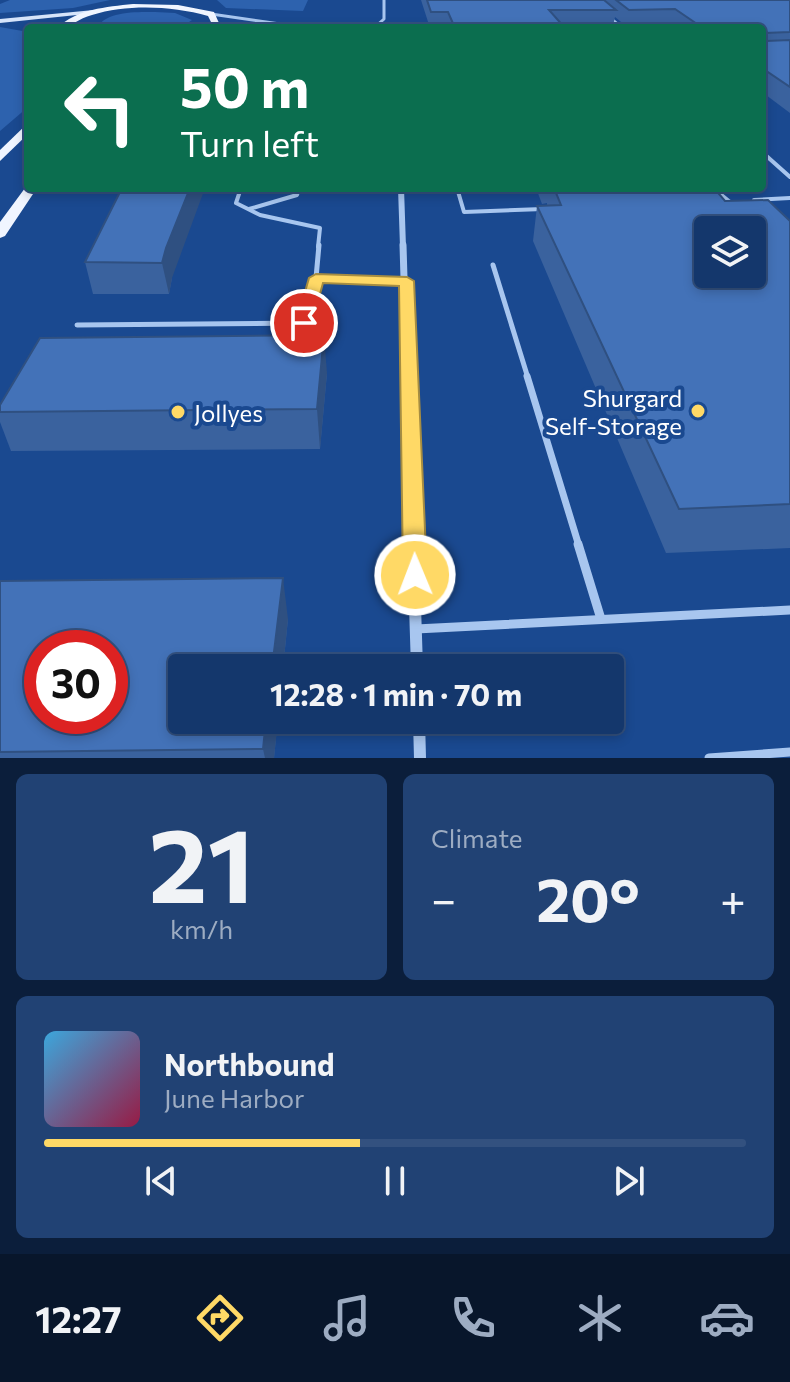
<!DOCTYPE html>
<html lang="en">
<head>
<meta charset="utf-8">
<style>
	body { margin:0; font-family:Commissioner,sans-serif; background:#214274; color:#f1f3f6; height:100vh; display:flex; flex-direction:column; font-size:30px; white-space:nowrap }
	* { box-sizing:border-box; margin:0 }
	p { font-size:26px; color:#9dacc2 }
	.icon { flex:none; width:44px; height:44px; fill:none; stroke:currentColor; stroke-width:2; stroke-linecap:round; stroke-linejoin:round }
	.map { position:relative; height:758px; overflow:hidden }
	.side { display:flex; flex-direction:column; gap:16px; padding:16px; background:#0b1e3b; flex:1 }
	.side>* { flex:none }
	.top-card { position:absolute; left:24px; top:24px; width:742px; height:168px; border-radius:8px; box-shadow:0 4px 12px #0003,0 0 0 2px #33517f; background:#0b6e4f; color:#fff; overflow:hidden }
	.fabs { position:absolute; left:694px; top:216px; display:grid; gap:16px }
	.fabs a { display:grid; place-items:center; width:72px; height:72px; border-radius:8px; background:#14376c; box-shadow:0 4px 12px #0003,0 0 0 2px #33517f; font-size:40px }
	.speed { position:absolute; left:24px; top:630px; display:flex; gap:16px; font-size:40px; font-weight:700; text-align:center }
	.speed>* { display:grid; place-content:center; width:104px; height:104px; border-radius:50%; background:#14376c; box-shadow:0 4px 12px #0003,0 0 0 2px #33517f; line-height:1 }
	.speed .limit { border:12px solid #d22; background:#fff; color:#111 }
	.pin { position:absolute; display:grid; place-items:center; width:68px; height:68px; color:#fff; margin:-34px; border:4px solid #fff; border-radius:50%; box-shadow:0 2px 8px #0007 }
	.me { position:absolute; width:88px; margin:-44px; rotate:359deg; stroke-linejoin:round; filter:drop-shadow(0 0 6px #0008) }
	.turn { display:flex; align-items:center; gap:28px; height:168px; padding:0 24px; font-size:36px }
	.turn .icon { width:104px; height:104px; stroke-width:2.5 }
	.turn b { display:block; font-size:56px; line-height:68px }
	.big { font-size:60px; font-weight:700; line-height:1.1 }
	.side .widget { flex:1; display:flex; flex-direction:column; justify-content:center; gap:12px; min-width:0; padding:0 28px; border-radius:12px; background:#214274 }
	.side .dial { align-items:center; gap:0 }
	.dial b { font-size:104px; line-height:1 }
	.song { display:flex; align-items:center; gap:24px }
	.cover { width:96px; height:96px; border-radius:12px; background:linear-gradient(135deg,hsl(200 70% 55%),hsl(340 70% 35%)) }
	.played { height:8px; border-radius:4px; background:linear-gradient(90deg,#ffd966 45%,#33517f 45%) }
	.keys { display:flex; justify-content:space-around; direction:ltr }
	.heat { display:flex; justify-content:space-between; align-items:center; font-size:44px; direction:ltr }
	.side .tiles { flex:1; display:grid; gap:16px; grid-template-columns:1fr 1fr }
	.widget:last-child { grid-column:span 2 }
	.trip { position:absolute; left:168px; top:654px; width:456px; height:80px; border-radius:8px; background:#14376c; box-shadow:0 4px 12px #0003,0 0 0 2px #33517f; font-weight:700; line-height:80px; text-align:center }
	.dock { display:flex; height:128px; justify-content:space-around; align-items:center; background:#08162b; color:#9dacc2 }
	.dock .icon { width:56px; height:56px }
	.dock .current { color:#ffd966 }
	.dock b { font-size:36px; color:#f1f3f6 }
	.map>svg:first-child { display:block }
	.green { fill:#2d62ae }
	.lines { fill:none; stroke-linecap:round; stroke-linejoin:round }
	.lane-far4 { stroke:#a8c6ef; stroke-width:3 }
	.lane-far3 { stroke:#a8c6ef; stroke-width:4 }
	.lane-far2 { stroke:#a8c6ef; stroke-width:5 }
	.lane-far1 { stroke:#a8c6ef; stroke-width:7 }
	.lane { stroke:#a8c6ef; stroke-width:9 }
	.street-far4 { stroke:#a8c6ef; stroke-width:3 }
	.street-far3 { stroke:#a8c6ef; stroke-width:6 }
	.street-far2 { stroke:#a8c6ef; stroke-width:7 }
	.street-far1 { stroke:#a8c6ef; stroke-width:9 }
	.street { stroke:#a8c6ef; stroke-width:12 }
	.secondary { fill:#d6e4fa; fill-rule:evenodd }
	.primary { fill:#f0f5ff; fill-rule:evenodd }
	.wall { fill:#3a629e }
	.shaded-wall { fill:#2f5081 }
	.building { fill:#4372b8; stroke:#2f5081; stroke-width:2; fill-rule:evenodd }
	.route { fill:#ffd966; stroke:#a68d42; stroke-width:2 }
	.poi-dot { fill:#ffd966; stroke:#1a4990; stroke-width:3 }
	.labels { text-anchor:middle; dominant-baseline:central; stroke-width:8; stroke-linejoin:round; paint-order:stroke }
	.poi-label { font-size:24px; fill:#fff; stroke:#1a4990; text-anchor:end }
</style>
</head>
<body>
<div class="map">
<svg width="790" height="758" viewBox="0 0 790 758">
	<rect width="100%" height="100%" fill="#1a4990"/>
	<g class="green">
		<polygon points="10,0 110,0 73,8 0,13 0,4"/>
		<polygon points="217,0 308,0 303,11 226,8"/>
		<path d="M 155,12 L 175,13 L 192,20 L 180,28 L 98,27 C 106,11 138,12 155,12 Z"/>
		<polygon points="0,27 28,32 28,107 0,131"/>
	</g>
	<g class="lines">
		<g class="lane-far4">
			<polyline points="609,17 622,28"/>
			<polyline points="374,28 384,19 384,0"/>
		</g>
		<g class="lane-far3">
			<polyline points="762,152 790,177"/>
			<polyline points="241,188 236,203 260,215 320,228 318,247"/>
			<polyline points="457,188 464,212 543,209"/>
			<polyline points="713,188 730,202"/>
			<polyline points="754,200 790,198"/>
			<polyline points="249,209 297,195 299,188"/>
		</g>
		<g class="lane-far2">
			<polyline points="493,265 528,378"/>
			<polyline points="316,278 407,281"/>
			<polyline points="77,325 304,323 316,278 319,245"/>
		</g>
		<polyline class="lane-far1" points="527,376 579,546"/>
		<g class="lane">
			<polyline points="578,544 601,619"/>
			<polyline points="416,629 790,610"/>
			<polyline points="709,758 790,752"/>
		</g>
		<polyline class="street-far4" points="211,14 308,28"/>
		<polyline class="street-far3" points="401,188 403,247"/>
		<polyline class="street-far2" points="403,245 407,378"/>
		<polyline class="street-far1" points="407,376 413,546"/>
		<g class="street">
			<polyline points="413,544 417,668"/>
			<polyline points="419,720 420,758"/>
		</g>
		<polygon class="secondary" points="94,10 96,13 0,23 0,19"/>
		<g class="primary">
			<path d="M 133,4 L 178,5 L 214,12 L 219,23 L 214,28 L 205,28 L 211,22 L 208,16 C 172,6 128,4 92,15 C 79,18 70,28 57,28 C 77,9 106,7 133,4 Z"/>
			<polygon points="28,123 28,134 0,161 0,150"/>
			<polygon points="28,184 28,188 37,188 5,236 0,238 0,222"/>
		</g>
	</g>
	<g class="wall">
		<polygon points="421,0 790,0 790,113 762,92 762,28 675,28 672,26 626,26 615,17 613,26 564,27 565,28 430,28"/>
		<polygon points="122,188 172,278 169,294 93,294 85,262"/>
		<polygon points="536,188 714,188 725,201 790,221 790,548 666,553 533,241 537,206 547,205 547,203 542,204"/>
		<polygon points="327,373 320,449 11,451 0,422 0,405"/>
		<polygon points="0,581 288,619 274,758 0,758"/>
	</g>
	<g class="shaded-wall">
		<polygon points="190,188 205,188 172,278 169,294 162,263 166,248"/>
		<polygon points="324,335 327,373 320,449 317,409"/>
		<polygon points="283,578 288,619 283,668 272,668"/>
		<polygon points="266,720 278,720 274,758 265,758 263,749"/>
	</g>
	<g class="building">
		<polygon points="427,0 604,0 616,10 549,10 565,28 455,28 448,12 431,12"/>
		<polygon points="616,0 790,0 790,32 765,33 762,38 766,41 790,40 790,87 762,68 762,28 703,28 675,9 629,10"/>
		<polygon points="122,188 190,188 166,248 162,263 85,262"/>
		<path d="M 554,188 L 714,188 L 725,201 L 768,200 L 790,221 L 790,504 L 679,509 L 537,206 L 561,205 ZM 708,230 L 752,230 L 752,274 L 708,274 Z"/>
		<polygon points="324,335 317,409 0,412 0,405 40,338"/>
		<path d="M 283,578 L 272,668 L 182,668 L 182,720 L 266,720 L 263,749 L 0,752 L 0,581 ZM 42,648 L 110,648 L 110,716 L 42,716 Z"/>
	</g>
	<polygon class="route" points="316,274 407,277 414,281 427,575 424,582 415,585 406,582 403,575 399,286 323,283 312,323 304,328 298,327 296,323 309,278"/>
	<g class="poi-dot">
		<circle cx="698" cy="411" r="8"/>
		<circle cx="178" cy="412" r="8"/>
	</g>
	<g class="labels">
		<g class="poi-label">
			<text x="682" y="397">Shurgard<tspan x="682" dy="28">Self-Storage</tspan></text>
			<text x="194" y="412" text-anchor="start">Jollyes</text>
		</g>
	</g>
</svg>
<div class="fabs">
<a><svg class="icon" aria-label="layers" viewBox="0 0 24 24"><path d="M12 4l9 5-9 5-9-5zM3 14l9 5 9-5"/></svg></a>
</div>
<div class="speed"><div class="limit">30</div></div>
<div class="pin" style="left:304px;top:323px;background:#d93025"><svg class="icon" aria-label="arrive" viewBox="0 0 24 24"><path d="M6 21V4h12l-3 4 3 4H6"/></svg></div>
<svg class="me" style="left:415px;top:575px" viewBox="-20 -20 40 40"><circle r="17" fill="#ffd966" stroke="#fff" stroke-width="3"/><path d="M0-11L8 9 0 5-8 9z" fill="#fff"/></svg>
<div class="trip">12:28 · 1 min · 70 m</div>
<div class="top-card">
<div class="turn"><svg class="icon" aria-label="left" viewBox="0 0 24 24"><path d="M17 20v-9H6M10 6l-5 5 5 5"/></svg><div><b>50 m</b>Turn left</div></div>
</div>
</div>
<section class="side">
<div class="tiles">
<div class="widget dial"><b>21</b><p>km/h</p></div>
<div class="widget"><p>Climate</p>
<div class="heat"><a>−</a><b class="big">20°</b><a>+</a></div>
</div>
<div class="widget">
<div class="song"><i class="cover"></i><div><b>Northbound</b><p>June Harbor</p></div></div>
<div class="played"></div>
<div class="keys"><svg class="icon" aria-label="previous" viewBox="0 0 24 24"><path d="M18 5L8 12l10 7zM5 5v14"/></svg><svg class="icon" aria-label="pause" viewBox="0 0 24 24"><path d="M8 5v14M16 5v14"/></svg><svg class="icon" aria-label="next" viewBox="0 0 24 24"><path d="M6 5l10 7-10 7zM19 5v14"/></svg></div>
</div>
</div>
</section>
<nav class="dock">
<b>12:27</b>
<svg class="icon current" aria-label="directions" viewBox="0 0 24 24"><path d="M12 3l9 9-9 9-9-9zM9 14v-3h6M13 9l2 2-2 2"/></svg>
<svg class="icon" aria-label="music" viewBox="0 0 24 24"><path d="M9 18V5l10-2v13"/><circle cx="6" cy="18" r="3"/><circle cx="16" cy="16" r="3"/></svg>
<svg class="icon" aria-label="phone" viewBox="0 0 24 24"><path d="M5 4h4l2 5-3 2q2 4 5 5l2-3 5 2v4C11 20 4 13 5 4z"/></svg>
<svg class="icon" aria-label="climate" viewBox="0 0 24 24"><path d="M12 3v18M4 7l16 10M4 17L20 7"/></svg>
<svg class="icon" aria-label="car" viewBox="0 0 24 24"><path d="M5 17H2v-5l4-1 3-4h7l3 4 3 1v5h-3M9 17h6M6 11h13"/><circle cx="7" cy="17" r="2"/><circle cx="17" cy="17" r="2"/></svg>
</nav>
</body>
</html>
